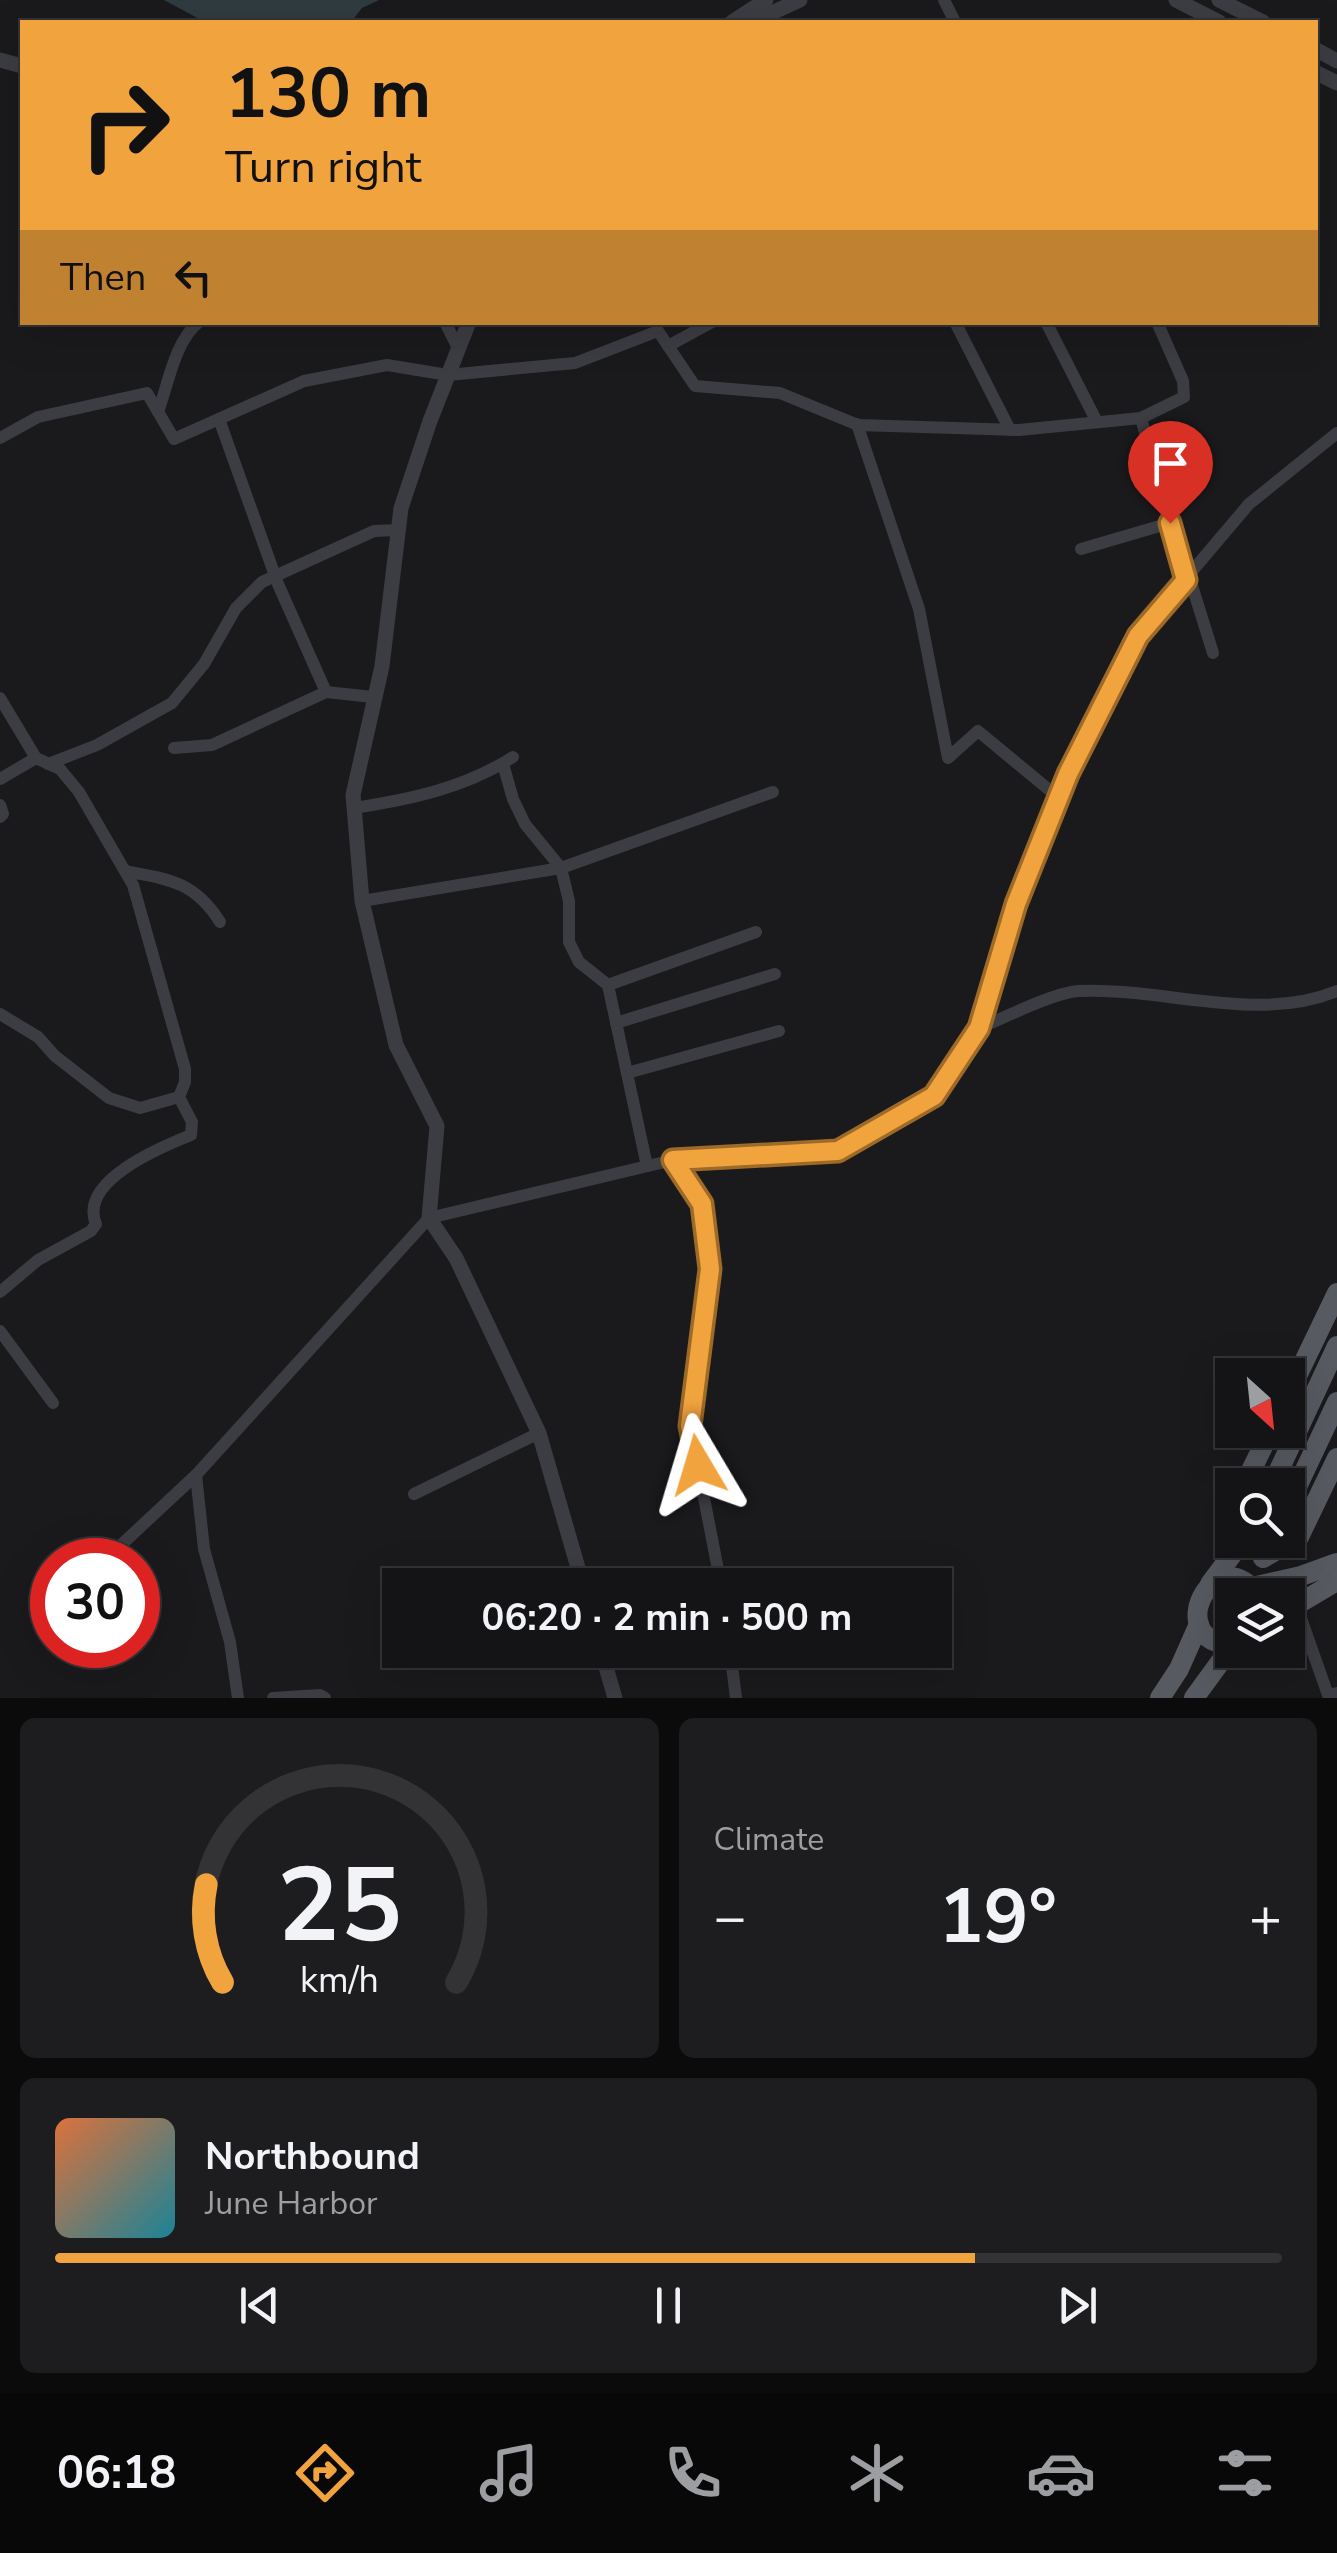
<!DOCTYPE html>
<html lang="en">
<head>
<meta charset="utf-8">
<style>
	body { margin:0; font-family:"Nunito Sans",sans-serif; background:#1d1d1f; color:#f1f3f6; height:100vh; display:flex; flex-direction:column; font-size:38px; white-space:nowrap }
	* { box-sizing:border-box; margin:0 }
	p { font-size:32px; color:#9d9ea1 }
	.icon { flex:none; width:55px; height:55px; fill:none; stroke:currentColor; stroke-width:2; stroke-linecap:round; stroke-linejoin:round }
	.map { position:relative; height:1698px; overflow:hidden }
	.sheet { display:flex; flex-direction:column; gap:20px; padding:20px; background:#0b0b0c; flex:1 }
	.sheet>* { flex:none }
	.top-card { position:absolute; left:20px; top:20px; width:1298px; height:305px; border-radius:0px; box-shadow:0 10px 40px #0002,0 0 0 2px #333335; background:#f1a33e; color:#111; overflow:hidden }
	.needle { width:65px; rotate:153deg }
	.fabs { position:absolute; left:1215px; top:1358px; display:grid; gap:20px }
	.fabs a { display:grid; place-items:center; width:90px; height:90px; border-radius:0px; background:#141416; box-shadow:0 10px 40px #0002,0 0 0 2px #333335; font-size:50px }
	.speed { position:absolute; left:30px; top:1538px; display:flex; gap:20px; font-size:50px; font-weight:700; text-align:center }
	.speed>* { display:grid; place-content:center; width:130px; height:130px; border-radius:50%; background:#141416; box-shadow:0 10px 40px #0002,0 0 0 2px #333335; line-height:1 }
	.speed .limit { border:15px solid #d22; background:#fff; color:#111 }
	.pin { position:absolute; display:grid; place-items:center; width:85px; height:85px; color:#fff; margin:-102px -42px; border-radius:50% 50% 50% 0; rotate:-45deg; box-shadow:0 0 10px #0007 }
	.pin .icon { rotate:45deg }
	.me { position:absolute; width:110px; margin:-55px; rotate:353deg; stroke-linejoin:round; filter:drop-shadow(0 0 8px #0008) }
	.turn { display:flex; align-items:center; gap:35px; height:210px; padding:0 40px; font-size:45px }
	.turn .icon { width:130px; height:130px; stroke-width:2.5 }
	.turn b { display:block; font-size:70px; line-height:85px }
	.then { display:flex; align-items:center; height:95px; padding:0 40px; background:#0003; gap:20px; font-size:38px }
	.big { font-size:75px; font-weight:700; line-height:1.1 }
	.sheet .tile { flex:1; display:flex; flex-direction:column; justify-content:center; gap:15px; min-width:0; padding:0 35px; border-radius:15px; background:#1d1d1f }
	.sheet .dial { align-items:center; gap:0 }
	.dial svg { height:260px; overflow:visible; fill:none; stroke:#333335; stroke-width:7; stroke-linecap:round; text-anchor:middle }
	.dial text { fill:#f1f3f6; stroke:none }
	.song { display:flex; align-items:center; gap:30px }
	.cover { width:120px; height:120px; border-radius:15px; background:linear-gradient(135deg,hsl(20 70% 55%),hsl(190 70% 35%)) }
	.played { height:10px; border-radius:5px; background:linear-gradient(90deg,#f1a33e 75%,#333335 75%) }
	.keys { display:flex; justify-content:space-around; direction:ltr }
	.heat { display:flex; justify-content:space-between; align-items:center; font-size:55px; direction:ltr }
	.sheet .tiles { flex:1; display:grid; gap:20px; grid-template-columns:1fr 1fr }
	.tile:last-child { grid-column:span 2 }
	.trip { position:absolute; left:382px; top:1568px; width:570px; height:100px; border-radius:0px; background:#141416; box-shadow:0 10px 40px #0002,0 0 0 2px #333335; font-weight:700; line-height:100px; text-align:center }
	.tabs { display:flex; height:160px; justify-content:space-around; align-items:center; background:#080809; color:#9d9ea1 }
	.tabs .icon { width:70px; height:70px }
	.tabs .on { color:#f1a33e }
	.tabs b { font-size:45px; color:#f1f3f6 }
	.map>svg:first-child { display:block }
	.water { fill:#303b41 }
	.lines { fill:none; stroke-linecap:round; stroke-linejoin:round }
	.minor { stroke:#3b3d42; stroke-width:12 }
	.tertiary { stroke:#3b3d42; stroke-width:15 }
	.primary { stroke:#575a61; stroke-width:20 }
	.route-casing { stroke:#9d6a28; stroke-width:25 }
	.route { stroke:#f1a33e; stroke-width:18 }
</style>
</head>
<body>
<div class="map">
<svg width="1337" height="1698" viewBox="0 0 1337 1698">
	<rect width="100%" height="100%" fill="#1a1a1d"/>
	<polygon class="water" points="164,0 379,0 362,8 351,22 205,22"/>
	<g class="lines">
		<g class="minor">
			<polyline points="944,0 955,22"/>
			<polyline points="445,322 458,348"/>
			<polyline points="955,322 1010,430"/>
			<polyline points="1046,322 1097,422"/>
			<polyline points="668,346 712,322"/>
			<path d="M 158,412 C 168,385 175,340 199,322"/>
			<polyline points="1141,418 1184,397 1183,381 1157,322"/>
			<polyline points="219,419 278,584 326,692"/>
			<polyline points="857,424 919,609 948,758 978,731 1059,798"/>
			<polyline points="0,438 38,417 147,393 174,439 304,381 387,365 448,375 575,363 658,331 695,386 780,393 858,425 1019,430 1141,418 1185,580"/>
			<polyline points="1081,549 1170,523"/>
			<polyline points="1189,576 1213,653"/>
			<path d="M 0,698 L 36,758 L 60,769 L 79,792 L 133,885 L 185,1069 L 185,1082 L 179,1097 L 192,1122 L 191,1135 C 161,1147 78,1181 96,1224 L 91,1231 L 38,1260 L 0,1292"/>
			<polyline points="174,748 212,745 326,692 373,697"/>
			<polyline points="48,764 97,745 172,703 204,664 236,608 262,582 374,531 398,530"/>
			<polyline points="503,764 513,799 525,824 561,868 569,901 569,942 579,962 608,985"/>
			<polyline points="0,779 36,758"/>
			<polyline points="0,805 3,814 0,817"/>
			<path d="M 354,808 C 412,799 464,788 513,757"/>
			<path d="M 125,871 C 169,879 195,882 220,922"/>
			<polyline points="362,901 561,868 773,792"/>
			<polyline points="0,1014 38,1037 55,1056 109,1098 140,1108 179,1097"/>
			<polyline points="616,1023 775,974"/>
			<path d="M 979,1028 C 1004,1018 1055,992 1079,991 C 1164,987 1256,1024 1337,991"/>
			<polyline points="627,1073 779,1031"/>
			<polyline points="673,1160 702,1204 711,1269 690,1426 721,1585"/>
			<polyline points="647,1166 608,985 756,932"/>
			<polyline points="0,1331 53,1403"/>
			<polyline points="414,1494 539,1433"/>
			<polyline points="105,1560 196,1475"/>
			<polyline points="1296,1604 1328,1695 1337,1693"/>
			<polyline points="730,1650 736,1698"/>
			<polyline points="238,1698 230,1642 204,1549 196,1475 429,1218 673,1160 838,1151 935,1096 979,1028 1016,904 1059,798 1137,636 1249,504 1337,433"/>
			<polyline points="273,1698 320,1695 325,1698"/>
		</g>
		<g class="tertiary">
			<polyline points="1176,0 1219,22"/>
			<polyline points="1219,0 1263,22"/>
			<polyline points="732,22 766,0"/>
			<polyline points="752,22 800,0"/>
			<polyline points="1315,49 1337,61"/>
			<polyline points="0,60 22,66"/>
			<polyline points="1315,72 1337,83"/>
			<polyline points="469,322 430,421 401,508 382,666 353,795 362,901 396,1045 437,1126 429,1218 456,1258 539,1433 583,1585"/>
			<polyline points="601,1650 615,1698"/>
		</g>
		<g class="primary">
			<polyline points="1288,1395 1337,1293"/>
			<polyline points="1244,1485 1271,1430"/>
			<polyline points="1272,1485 1337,1346"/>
			<polyline points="1288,1506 1337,1402"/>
			<polyline points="1263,1558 1299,1537 1337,1458"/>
			<polyline points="1210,1584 1243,1540"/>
			<polyline points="1252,1587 1301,1576 1337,1563"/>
			<polyline points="1288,1610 1337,1581"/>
			<path d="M 1232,1644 C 1162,1644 1213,1536 1258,1595"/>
			<polyline points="1160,1698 1179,1669 1199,1624"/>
			<polyline points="1194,1698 1232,1646"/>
		</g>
	</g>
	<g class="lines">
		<g class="route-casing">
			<polyline id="route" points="698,1465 690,1426 710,1269 702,1204 673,1160 838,1151 934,1096 979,1028 1016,904 1068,774 1138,636 1186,580 1170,523"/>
		</g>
		<use href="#route" class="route"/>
	</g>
</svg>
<div class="fabs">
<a><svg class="needle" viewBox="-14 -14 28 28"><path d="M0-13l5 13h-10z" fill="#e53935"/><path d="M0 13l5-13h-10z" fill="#9d9ea1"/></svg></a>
<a><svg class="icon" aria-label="search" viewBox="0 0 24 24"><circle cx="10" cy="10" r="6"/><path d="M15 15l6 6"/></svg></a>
<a><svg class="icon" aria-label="layers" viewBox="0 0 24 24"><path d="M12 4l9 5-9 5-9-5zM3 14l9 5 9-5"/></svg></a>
</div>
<div class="speed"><div class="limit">30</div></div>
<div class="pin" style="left:1170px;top:523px;background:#d93025"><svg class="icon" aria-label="arrive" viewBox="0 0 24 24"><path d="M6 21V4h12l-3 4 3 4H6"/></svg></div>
<svg class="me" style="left:698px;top:1465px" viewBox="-20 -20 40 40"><path d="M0-17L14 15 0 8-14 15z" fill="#f1a33e" stroke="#fff" stroke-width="4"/></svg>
<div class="trip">06:20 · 2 min · 500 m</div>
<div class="top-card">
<div class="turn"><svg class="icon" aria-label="right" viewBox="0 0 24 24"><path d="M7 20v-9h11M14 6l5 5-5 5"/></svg><div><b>130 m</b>Turn right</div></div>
<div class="then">Then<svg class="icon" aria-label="left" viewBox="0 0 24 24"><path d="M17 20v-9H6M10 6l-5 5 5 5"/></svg></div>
</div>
</div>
<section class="sheet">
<div class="tiles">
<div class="tile dial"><svg viewBox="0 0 100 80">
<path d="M14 69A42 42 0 1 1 86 69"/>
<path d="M14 69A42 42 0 0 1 9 39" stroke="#f1a33e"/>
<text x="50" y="56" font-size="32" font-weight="700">25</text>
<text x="50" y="72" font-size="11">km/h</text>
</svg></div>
<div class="tile"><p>Climate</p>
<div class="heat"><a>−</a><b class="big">19°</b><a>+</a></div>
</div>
<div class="tile">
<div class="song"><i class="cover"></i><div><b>Northbound</b><p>June Harbor</p></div></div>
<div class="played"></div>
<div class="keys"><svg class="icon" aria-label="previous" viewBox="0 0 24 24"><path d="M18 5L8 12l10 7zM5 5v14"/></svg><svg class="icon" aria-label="pause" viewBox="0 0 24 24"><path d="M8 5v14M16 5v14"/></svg><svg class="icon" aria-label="next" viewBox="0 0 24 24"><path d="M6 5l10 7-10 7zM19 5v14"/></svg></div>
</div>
</div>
</section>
<nav class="tabs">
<b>06:18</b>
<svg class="icon on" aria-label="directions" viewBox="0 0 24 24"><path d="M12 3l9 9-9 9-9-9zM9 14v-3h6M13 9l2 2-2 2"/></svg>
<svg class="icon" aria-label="music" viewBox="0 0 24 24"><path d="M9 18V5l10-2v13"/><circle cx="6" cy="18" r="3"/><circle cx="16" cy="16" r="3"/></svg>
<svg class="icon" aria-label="phone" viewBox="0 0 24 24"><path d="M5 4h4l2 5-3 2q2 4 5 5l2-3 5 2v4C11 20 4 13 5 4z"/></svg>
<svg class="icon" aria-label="climate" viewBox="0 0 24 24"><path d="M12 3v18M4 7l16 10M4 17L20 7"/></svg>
<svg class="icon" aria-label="car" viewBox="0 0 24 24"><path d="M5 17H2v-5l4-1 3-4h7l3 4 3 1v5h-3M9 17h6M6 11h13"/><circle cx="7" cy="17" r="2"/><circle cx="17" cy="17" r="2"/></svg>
<svg class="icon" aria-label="filters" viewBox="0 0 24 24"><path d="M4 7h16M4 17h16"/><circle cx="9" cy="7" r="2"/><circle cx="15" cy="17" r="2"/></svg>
</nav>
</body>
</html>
